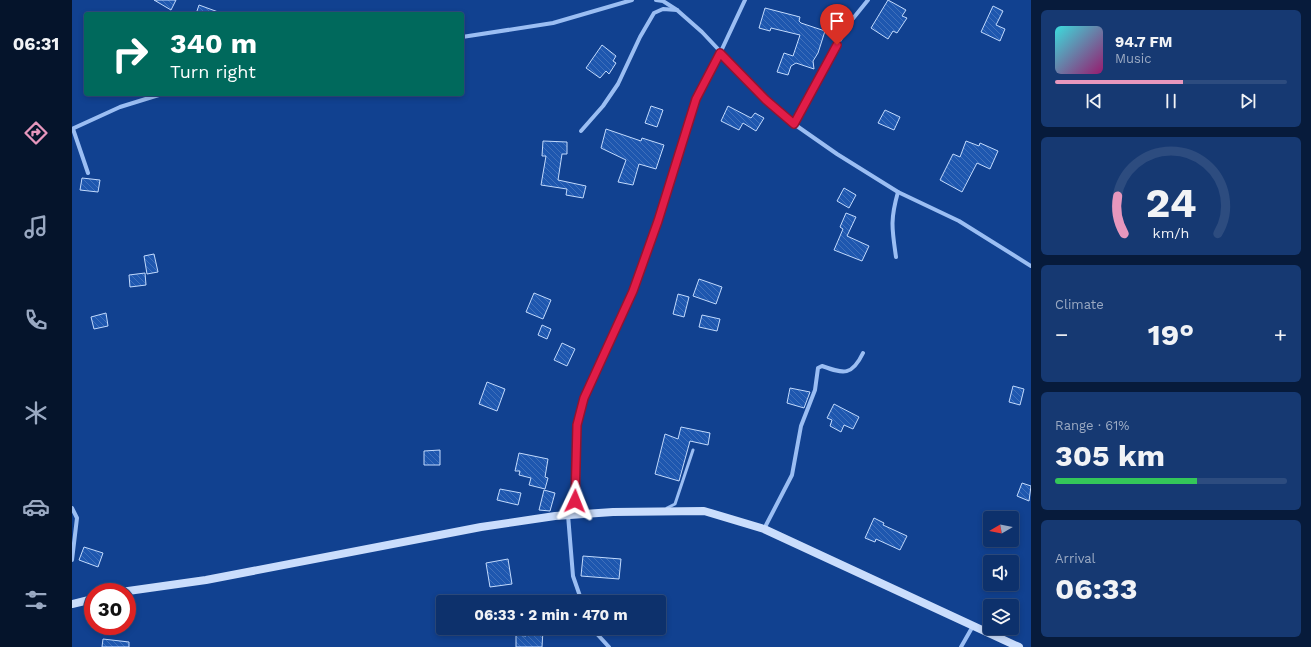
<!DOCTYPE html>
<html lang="en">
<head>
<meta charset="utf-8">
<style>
	body { margin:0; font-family:"Work Sans",sans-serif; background:#163972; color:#f1f3f6; height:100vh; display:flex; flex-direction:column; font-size:15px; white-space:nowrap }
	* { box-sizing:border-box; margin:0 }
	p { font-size:13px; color:#9aa9c2 }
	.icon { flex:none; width:22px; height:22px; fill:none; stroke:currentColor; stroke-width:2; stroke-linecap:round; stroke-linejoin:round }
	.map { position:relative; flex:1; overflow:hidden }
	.sheet { display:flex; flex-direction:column; gap:10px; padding:10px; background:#071b3b; width:280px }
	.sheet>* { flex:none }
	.top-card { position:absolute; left:12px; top:12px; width:380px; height:84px; border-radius:4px; box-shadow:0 2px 6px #0003,0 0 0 1px #2d4c7f; background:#00695c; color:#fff; overflow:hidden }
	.needle { width:26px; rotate:260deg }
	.buttons { position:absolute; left:911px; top:511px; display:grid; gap:8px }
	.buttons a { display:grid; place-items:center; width:36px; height:36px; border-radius:4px; background:#0d316c; box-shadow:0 2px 6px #0003,0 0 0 1px #2d4c7f; font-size:20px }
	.speed { position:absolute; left:12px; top:583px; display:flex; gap:8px; font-size:20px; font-weight:700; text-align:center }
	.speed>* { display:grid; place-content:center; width:52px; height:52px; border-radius:50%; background:#0d316c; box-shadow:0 2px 6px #0003,0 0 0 1px #2d4c7f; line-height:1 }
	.speed .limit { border:6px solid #d22; background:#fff; color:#111 }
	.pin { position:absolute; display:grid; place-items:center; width:34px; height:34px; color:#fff; margin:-41px -17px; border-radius:50% 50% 50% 0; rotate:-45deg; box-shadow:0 0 4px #0007 }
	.pin .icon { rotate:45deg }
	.me { position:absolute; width:44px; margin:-22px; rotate:2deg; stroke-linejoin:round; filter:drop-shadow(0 0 3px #0008) }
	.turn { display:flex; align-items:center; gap:14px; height:84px; padding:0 20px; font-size:18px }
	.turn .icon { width:52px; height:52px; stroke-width:2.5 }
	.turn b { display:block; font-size:28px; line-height:34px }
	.big { font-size:30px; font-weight:700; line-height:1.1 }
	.sheet .widget { flex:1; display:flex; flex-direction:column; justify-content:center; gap:6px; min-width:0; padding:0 14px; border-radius:6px; background:#163972 }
	.sheet .dial { align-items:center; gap:0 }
	.dial svg { height:104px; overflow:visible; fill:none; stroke:#2d4c7f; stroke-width:7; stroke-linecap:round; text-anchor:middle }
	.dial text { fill:#f1f3f6; stroke:none }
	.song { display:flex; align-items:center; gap:12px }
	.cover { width:48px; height:48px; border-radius:6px; background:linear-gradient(135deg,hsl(180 70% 55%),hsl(320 70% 35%)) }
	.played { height:4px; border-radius:2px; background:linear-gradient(90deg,#e797bd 55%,#2d4c7f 55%) }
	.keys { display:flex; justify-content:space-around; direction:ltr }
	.heat { display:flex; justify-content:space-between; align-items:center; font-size:22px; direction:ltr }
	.charge { height:6px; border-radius:3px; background:linear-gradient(90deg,#34c759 61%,#2d4c7f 0) }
	.trip { position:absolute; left:364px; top:595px; width:230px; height:40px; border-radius:4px; background:#0d316c; box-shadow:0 2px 6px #0003,0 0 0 1px #2d4c7f; font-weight:700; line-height:40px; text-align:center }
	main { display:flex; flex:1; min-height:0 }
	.tabs { display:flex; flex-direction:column; width:72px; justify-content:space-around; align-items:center; background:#05142b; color:#9aa9c2 }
	.tabs .icon { width:28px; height:28px }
	.tabs .selected { color:#e797bd }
	.tabs b { font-size:18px; color:#f1f3f6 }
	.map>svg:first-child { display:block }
	.building { fill:url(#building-back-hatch); stroke:#c2dafd }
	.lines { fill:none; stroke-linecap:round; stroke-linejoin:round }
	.lane { stroke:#9bbef3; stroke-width:3 }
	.street { stroke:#9bbef3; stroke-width:4 }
	.secondary { stroke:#caddfc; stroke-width:8 }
	.route-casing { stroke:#92132f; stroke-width:10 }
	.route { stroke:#e11d48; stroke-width:7 }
</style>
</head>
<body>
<main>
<nav class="tabs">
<b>06:31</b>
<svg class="icon selected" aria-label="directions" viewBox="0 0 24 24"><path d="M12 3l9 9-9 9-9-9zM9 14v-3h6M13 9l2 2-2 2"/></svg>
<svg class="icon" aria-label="music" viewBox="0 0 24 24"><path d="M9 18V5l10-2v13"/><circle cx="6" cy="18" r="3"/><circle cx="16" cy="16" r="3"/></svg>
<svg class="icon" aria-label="phone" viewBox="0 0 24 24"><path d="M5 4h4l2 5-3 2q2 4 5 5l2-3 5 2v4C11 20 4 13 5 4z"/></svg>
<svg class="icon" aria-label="climate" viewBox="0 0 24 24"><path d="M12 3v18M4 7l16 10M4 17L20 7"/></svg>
<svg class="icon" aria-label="car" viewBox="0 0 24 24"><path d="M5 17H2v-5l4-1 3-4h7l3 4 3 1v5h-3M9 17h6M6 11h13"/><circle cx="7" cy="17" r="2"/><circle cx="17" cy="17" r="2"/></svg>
<svg class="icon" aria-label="filters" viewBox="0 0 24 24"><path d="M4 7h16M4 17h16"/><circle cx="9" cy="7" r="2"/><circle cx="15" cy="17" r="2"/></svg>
</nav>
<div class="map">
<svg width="959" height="647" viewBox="0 0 959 647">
	<defs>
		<pattern id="building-back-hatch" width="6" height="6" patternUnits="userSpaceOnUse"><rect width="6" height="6" fill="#1e57af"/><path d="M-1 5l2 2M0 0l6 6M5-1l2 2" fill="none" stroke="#4070bb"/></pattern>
	</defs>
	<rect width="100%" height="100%" fill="#114190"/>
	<g class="building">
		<polygon points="82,0 104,0 99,10"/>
		<polygon points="816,0 834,10 830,16 835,18 825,33 821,31 816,39 799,28"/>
		<polygon points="127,5 149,13 149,14 124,14"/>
		<polygon points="921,6 931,11 924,25 933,29 928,41 909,32"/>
		<polygon points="693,8 728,17 727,21 729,23 753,31 746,53 741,61 742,69 724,63 719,66 716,75 705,72 712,53 721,56 728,35 699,28 698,31 687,28"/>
		<polygon points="530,45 544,56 541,61 544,63 537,74 534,71 528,78 514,68"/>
		<polygon points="579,106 591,110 585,127 573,123"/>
		<polygon points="656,106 679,118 683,113 692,118 684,131 671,123 667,130 649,121"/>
		<polygon points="813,110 828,117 822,130 806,123"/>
		<polygon points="534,129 569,141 570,138 592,145 584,169 567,164 561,185 546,182 554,160 529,148"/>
		<polygon points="471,141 495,142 495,154 490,154 486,180 514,186 511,198 494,195 495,189 469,185 474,156 470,156"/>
		<polygon points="894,141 907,146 908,143 926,151 918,169 905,163 890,192 868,180 881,154 888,157"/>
		<polygon points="10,178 28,180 26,192 8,190"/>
		<polygon points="772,188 784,195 777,208 765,201"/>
		<polygon points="774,213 784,217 775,236 797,246 790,261 762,250 771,229 768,227"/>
		<polygon points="82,254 86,272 75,274 72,256"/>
		<polygon points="73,273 74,285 58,287 57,275"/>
		<polygon points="627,279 650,287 644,304 621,296"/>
		<polygon points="462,293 479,300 471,319 454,312"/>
		<polygon points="606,294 617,297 612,317 601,314"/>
		<polygon points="34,313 36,326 22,329 19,317"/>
		<polygon points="630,315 648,319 645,331 627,327"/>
		<polygon points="470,325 479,329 475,339 466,335"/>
		<polygon points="490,343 503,349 495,366 482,360"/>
		<polygon points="415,382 433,389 425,411 407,404"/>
		<polygon points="941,386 952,389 948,405 937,402"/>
		<polygon points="718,388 738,392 732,408 715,403"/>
		<polygon points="762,404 787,417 781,429 772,425 769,432 758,426 760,420 755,418"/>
		<polygon points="609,427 638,433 636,445 618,441 607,481 583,474 593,434 606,439"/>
		<polygon points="368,450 368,465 352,465 352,451"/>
		<polygon points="447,453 476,459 473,477 476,478 473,489 457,485 459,478 447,475 448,471 443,471"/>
		<polygon points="950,483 959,486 957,501 945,496"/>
		<polygon points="428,489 449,493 446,505 425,500"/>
		<polygon points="472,490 483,493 478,511 467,510"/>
		<polygon points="802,518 812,523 811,525 835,536 828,550 804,539 803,542 793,538"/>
		<polygon points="12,547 31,553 26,567 7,560"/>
		<polygon points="511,556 549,559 547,579 509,576"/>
		<polygon points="436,559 440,584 418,587 414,563"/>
		<polygon points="455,630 471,630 470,647 444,647 444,635 454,636"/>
		<polygon points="31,639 57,642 57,647 30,647"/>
	</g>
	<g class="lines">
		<polyline class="lane" points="595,508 603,504 621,450"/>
		<g class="street">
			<polyline points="584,0 591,1 605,10 630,32 694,100 722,124 765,154 826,192 887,221 959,266"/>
			<polyline points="390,37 481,23 560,0"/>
			<polyline points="722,124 750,70 779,21 796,0"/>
			<polyline points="0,129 48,107 90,94"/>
			<polyline points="1,129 16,173"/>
			<polyline points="509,131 531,106 546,84 568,37 582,13 591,9 605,10"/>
			<path d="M 824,257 C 820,229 818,220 826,192"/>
			<polyline points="0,508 5,518 0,560"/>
			<polyline points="503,514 505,425 512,398 561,291 586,221 624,99 636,79 673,0"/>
			<polyline points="496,515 501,576 510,602"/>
			<path d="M 692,529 L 720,475 L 729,426 L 743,390 L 746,368 L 750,366 C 772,374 780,376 791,353"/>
			<polyline points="522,628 526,635 537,647"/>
			<polyline points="889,647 901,626"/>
		</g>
		<g class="secondary">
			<polyline points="49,592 134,580 409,527 483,516 541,512 632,511 692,529 947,647"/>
			<polyline points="0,604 21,599"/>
		</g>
	</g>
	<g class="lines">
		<g class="route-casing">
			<polyline id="route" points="503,501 505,425 512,398 561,291 586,221 624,99 648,53 694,100 722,124 765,45"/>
		</g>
		<use href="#route" class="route"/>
	</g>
</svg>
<div class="buttons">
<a><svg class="needle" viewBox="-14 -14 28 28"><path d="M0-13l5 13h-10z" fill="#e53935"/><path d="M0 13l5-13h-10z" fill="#9aa9c2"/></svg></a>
<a><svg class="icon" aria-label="sound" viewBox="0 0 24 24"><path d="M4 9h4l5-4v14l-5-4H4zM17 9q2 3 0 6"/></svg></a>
<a><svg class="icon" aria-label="layers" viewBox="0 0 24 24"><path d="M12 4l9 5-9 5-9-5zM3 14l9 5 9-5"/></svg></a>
</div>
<div class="speed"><div class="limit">30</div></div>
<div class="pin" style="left:765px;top:45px;background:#d93025"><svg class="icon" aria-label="arrive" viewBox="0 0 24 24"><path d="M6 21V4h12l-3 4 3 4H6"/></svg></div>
<svg class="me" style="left:503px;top:501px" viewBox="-20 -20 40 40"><path d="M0-17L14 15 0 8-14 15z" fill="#e11d48" stroke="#fff" stroke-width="4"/></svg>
<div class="trip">06:33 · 2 min · 470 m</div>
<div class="top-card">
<div class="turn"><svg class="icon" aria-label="right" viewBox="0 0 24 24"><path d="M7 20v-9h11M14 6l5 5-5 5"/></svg><div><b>340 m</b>Turn right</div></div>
</div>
</div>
<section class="sheet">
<div class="widget">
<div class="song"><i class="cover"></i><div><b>94.7 FM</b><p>Music</p></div></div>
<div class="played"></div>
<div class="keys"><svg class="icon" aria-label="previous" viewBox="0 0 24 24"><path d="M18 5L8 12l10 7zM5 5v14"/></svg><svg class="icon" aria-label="pause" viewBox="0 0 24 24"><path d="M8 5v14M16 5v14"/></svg><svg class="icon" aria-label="next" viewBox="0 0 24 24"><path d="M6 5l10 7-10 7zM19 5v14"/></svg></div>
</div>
<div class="widget dial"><svg viewBox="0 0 100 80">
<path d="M14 69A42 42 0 1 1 86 69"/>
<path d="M14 69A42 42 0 0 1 9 40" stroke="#e797bd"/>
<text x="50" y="56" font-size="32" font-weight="700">24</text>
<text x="50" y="72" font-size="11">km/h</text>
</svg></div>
<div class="widget"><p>Climate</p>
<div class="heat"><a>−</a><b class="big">19°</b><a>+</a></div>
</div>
<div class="widget"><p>Range · 61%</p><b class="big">305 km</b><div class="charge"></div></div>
<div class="widget"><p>Arrival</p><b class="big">06:33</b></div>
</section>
</main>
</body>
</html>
